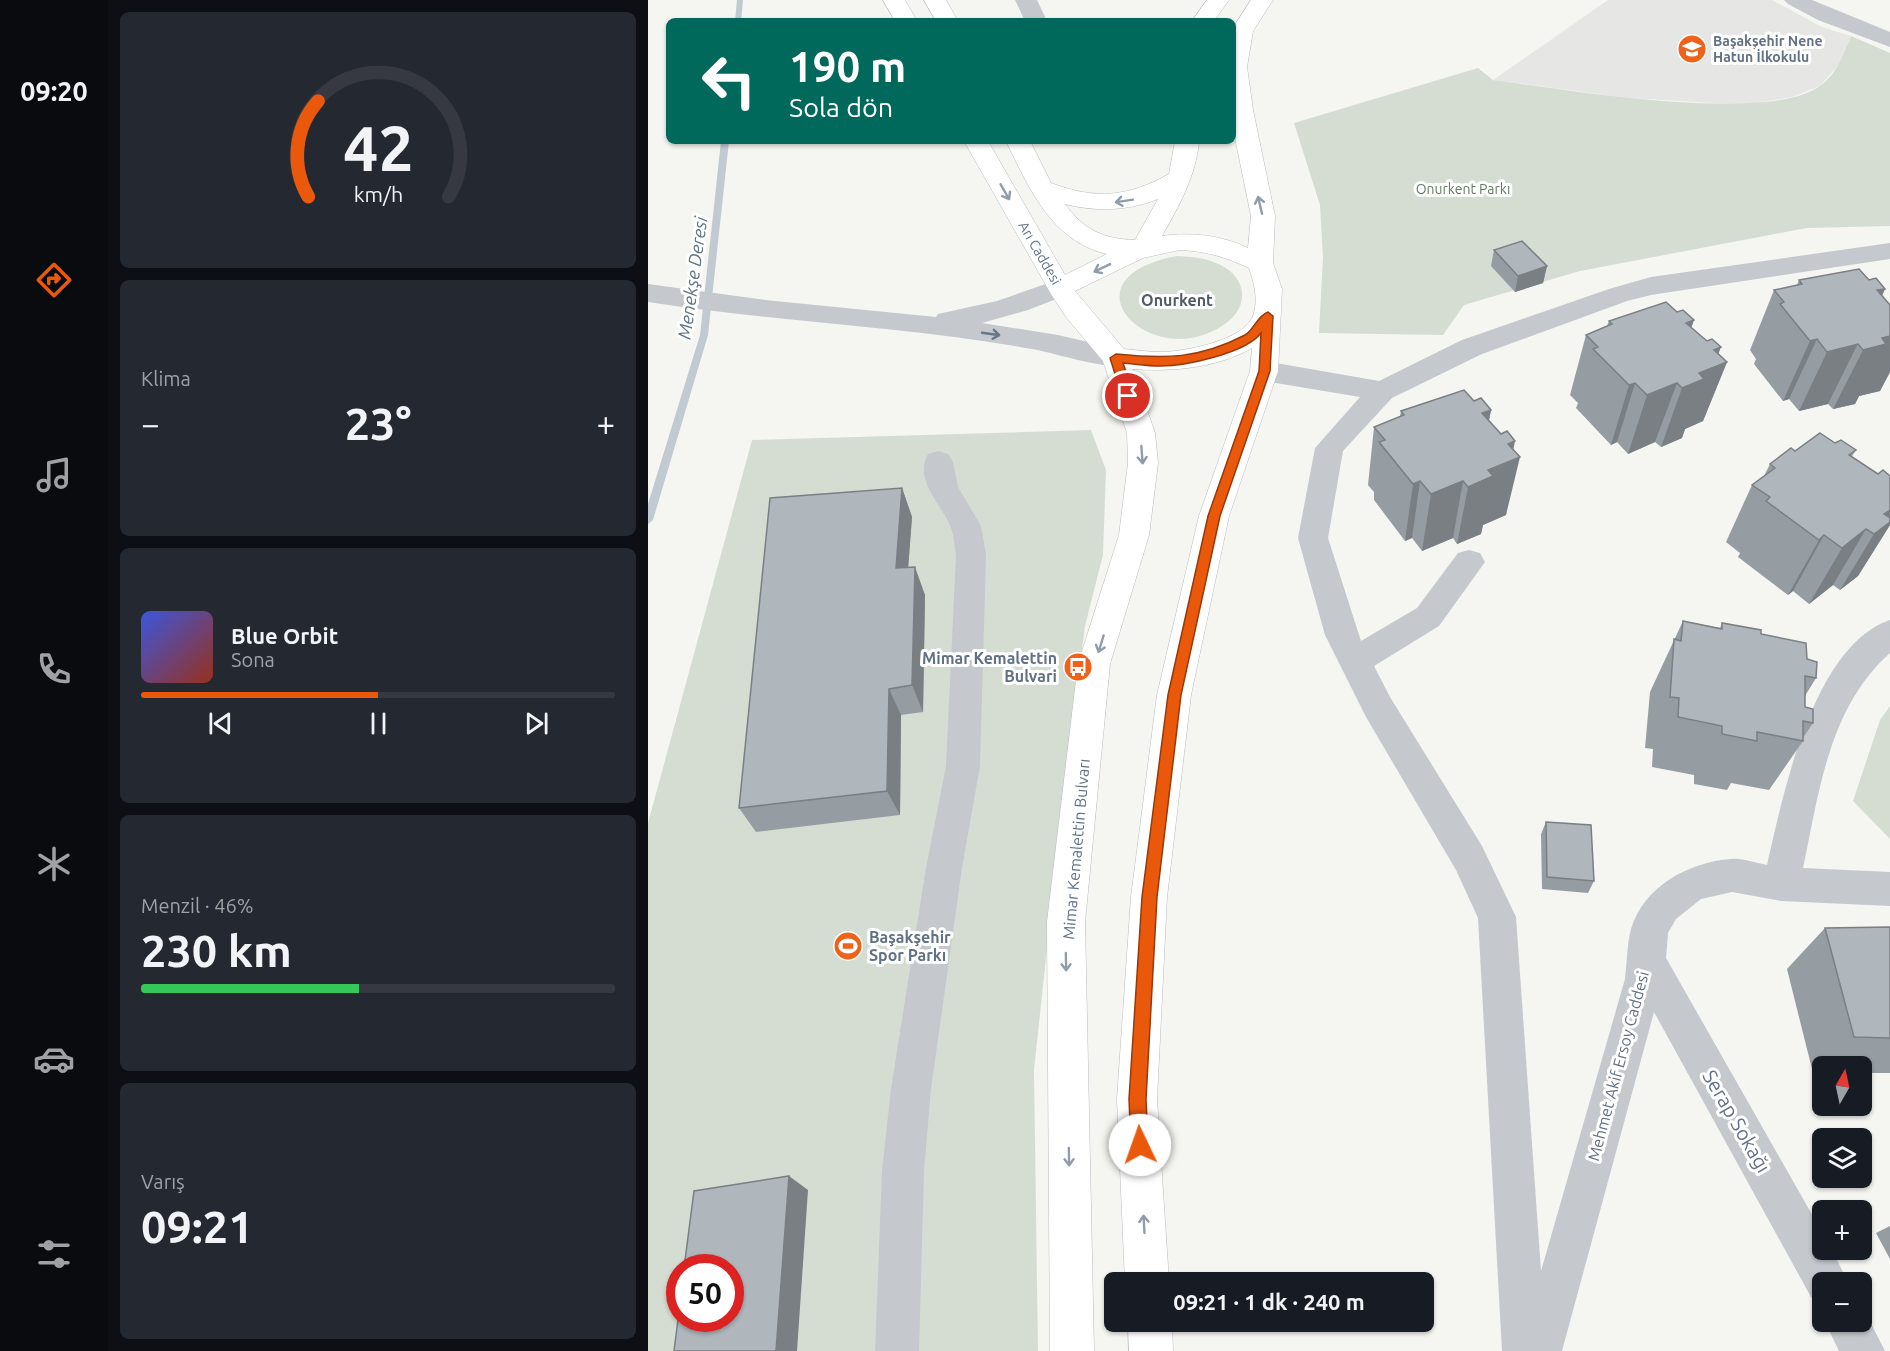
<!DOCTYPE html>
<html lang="tr">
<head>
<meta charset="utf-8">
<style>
	body { margin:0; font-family:Ubuntu,sans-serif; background:#242831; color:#f1f3f6; height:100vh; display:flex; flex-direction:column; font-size:22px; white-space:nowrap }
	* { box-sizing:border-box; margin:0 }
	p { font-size:20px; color:#9ea1a6 }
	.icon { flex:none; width:33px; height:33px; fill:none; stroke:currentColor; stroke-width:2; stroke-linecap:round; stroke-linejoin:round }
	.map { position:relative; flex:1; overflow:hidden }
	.sheet { display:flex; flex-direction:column; gap:12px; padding:12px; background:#0d0f14; width:540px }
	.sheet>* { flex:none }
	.top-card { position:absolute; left:18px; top:18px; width:570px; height:126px; border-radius:9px; box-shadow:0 2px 4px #0004; background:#00695c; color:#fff; overflow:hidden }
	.needle { width:39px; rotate:9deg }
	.controls { position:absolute; left:1164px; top:1056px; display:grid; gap:12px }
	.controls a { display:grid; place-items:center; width:60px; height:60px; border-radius:9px; background:#171b24; box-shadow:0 2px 4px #0004; font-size:30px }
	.speed { position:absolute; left:18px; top:1254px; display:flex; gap:12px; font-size:30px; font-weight:700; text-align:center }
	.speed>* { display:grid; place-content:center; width:78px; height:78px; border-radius:50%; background:#171b24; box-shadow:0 2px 4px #0004; line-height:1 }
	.speed .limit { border:9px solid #d22; background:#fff; color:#111 }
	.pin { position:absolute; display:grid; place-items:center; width:51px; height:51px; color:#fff; margin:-26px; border:3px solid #fff; border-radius:50%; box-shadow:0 2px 6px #0007 }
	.me { position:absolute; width:66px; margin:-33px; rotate:357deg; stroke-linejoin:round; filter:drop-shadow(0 0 4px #0008) }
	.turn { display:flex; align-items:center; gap:21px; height:126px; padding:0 24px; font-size:27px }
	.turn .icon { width:78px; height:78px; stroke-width:2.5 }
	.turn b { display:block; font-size:42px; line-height:51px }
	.big { font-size:45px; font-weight:700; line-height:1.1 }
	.sheet .tile { flex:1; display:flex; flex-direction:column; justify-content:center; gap:9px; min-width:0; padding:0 21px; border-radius:9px; background:#242831 }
	.sheet .dial { align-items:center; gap:0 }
	.dial svg { height:156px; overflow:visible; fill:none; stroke:#363941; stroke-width:7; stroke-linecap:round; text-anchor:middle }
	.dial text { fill:#f1f3f6; stroke:none }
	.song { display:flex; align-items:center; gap:18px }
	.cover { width:72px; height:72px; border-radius:9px; background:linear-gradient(135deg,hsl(230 70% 55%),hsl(10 70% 35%)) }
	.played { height:6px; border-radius:3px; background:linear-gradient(90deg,#ea580c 50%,#363941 50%) }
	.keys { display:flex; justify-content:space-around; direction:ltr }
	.heat { display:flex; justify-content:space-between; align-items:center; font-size:33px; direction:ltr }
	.charge { height:9px; border-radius:4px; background:linear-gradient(90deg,#34c759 46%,#363941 0) }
	.trip { position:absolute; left:456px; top:1272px; width:330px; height:60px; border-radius:9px; background:#171b24; box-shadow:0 2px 4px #0004; font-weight:700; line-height:60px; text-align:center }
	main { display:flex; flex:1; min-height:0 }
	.tab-bar { display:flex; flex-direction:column; width:108px; justify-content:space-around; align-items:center; background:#090b0e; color:#9ea1a6 }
	.tab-bar .icon { width:42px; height:42px }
	.tab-bar .current { color:#ea580c }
	.tab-bar b { font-size:27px; color:#f1f3f6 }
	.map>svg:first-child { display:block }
	.built { fill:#e6e7e5 }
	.green { fill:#d5ddd2; fill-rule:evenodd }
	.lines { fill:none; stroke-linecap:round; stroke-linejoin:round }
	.stream { fill:#c0cad0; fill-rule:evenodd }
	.major-casing { stroke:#b8bbc0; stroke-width:1 }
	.minor { fill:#c5c8cc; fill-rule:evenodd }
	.major { fill:#fff; fill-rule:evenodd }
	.wall { fill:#969da2 }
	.shaded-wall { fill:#7a7f84 }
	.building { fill:#afb6bc; stroke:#7a7f84; stroke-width:1.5 }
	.oneway { stroke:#919caa }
	.oneway2 { stroke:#677689 }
	.route { fill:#ea580c; stroke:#983908; stroke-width:1.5 }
	.labels { text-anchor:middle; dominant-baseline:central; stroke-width:6; stroke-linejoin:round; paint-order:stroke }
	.far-poi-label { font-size:14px; font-weight:bold; fill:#627285; stroke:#fff; text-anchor:start }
	.far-park-label { font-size:14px; fill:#647b62; stroke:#fff }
	.far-street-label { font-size:14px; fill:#627285; stroke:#fff }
	.far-quarter-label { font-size:16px; font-weight:bold; fill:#515c69; stroke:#fff }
	.poi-label { font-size:16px; font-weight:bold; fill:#627285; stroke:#fff; text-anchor:end }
	.street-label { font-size:16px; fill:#627285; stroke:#fff }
	.water-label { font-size:18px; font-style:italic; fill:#5e7482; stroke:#fff }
	.near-street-label { font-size:20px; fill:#627285; stroke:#fff }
</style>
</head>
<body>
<main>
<nav class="tab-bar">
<b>09:20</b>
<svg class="icon current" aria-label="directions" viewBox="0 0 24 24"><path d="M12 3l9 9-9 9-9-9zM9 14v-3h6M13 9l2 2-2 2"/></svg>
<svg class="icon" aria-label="music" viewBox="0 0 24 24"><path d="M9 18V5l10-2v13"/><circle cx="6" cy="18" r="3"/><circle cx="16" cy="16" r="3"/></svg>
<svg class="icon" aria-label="phone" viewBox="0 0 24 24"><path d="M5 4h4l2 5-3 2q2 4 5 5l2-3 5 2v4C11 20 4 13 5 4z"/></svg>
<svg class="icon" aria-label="climate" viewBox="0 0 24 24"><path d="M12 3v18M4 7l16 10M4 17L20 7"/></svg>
<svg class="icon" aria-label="car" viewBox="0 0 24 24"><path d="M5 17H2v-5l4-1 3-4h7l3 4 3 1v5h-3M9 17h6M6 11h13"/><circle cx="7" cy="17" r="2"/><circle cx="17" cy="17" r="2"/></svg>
<svg class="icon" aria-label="filters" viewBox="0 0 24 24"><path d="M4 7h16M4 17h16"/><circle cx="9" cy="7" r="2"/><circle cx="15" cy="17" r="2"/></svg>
</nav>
<section class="sheet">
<div class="tile dial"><svg viewBox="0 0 100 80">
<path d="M14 69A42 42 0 1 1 86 69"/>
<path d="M14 69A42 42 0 0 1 19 20" stroke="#ea580c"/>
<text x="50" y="56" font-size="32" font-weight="700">42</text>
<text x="50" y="72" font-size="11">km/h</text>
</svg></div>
<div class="tile"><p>Klima</p>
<div class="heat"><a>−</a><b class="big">23°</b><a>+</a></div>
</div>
<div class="tile">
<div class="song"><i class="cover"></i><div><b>Blue Orbit</b><p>Sona</p></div></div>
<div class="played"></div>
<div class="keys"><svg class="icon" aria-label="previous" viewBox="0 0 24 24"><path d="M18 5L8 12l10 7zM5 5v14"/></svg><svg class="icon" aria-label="pause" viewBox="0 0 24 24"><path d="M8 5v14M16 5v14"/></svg><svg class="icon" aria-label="next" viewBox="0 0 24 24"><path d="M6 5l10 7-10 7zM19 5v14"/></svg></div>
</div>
<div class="tile"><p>Menzil · 46%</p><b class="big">230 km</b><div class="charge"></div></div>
<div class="tile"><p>Varış</p><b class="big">09:21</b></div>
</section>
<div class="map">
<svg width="1242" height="1351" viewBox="0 0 1242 1351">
	<rect width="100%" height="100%" fill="#f5f6f1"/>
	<polygon class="built" points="960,0 1124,0 1174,27 1203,36 1193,62 1172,86 1144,97 1098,105 981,98 845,80"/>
	<g class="green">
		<path d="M 1203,36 L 1242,53 L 1242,226 L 1159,228 L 932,271 L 816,305 L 795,335 L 671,333 L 675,257 L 672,205 L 646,123 L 830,68 L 845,80 C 914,89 1118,125 1172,86 C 1188,75 1196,54 1203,36 Z"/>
		<path d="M 529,256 C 542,257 553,257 565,262 C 599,273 605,307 574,326 C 502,373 410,278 529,256 Z"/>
		<path d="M 443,430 L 458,470 L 455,555 L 437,626 L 420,752 L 386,1070 L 390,1351 L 0,1351 L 0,823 L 104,440 ZM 32,1268 L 82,1268 L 82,1318 L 32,1318 Z"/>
		<polygon points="1242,706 1242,839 1205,801 1232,720"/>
	</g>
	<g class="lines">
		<g class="stream">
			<polygon points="89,0 95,0 93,21 87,21"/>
			<polygon points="73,141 81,141 60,335 5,520 0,524 0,504 52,335"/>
		</g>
		<g class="major-casing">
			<g id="major">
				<polygon points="235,0 257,0 269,21 247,21"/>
				<polygon points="276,0 298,0 310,21 288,21"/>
				<polygon points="559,0 581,0 566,21 544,21"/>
				<path d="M 603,0 L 625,0 L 605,31 L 599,67 L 605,110 L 627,216 L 625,263 L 634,289 L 630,371 L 581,516 L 543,695 L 519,897 L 509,1099 L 521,1282 L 477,1282 L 469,1099 L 483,897 L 509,695 L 551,516 L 602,371 L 604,348 C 569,368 524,372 485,369 L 507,433 L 510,463 L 501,535 L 462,664 L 437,922 L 446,1351 L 402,1351 L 399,922 L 430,664 L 471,535 L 480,463 L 479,433 L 455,361 L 418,317 L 403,294 L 316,141 L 340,141 L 417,275 L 459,254 C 403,241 381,188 358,141 L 382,141 L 403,183 C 448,200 480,197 521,174 L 527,141 L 551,141 C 548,176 531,206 514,236 C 543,232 573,235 600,248 L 603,216 L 585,128 L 585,28 ZM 510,199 L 487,240 C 455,239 436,230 417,204 C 448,212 480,211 510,199 ZM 532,250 C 558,251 577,257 601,268 C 606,283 610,297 606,313 C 600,340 536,352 513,352 C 501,352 488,350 476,349 L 427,291 L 495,258 Z"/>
				<polygon points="480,1322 524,1322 525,1351 481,1351"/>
			</g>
		</g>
		<g class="minor">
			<polygon points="367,0 389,0 399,21 377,21"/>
			<polygon points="1136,0 1164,0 1242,32 1242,47 1170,20 1140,4"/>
			<path d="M 1242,243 L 1242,259 L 1003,295 L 979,301 L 834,354 L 744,398 L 695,451 L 680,538 L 713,641 L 769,608 L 810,553 L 821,550 L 832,553 L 837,562 L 791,626 L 726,666 L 742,697 L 834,846 L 868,917 L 893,1271 L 977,979 C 979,963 979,944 983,929 C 996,886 1041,862 1083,859 C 1094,858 1108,863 1119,865 C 1135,795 1165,646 1242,620 L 1242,653 C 1181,707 1171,792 1155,868 L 1242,872 L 1242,906 L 1133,901 L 1084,892 L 1053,899 L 1028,919 L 1020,933 L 1018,958 L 1174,1232 L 1174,1250 L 1184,1250 L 1200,1282 L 1174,1282 L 1174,1302 L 1163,1297 L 1006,1012 L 914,1351 L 854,1351 L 830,918 L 808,870 L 718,717 L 677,635 L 650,538 L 667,448 L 712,397 L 616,381 L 606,378 L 602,371 L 606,364 L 616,361 L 731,381 L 814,340 L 961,289 L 1003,277 Z"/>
			<path d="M 412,279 L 421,282 L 425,288 L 421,294 L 380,310 L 334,323 L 410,335 L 478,351 L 482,358 L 478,365 C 458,370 407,353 384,349 C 257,326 128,322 0,302 L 0,284 L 117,300 L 288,317 L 290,314 L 349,301 Z"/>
			<path d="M 290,451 L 300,454 L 305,462 L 310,487 L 333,526 L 338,555 L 332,766 L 314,868 L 283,1089 L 276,1171 L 271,1351 L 227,1351 L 234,1171 L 243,1089 L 278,868 L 298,766 L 308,555 C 306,544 306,533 301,523 C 291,502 266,479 280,454 Z"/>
			<polygon points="1214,1306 1237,1351 1191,1351 1177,1322 1214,1322"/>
		</g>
		<use href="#major" class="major"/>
	</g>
	<g class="wall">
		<polygon points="846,250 899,266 895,283 867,292 843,266"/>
		<polygon points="1151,280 1221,280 1237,289 1234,296 1242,305 1242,372 1232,391 1211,396 1207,404 1185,409 1180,404 1151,411 1141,399 1135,401 1106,364 1108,359 1102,350 1126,290 1149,285"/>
		<polygon points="1029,312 1046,320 1043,327 1079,362 1055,421 1037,429 1034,438 1013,447 1007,442 980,454 969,442 963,445 928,408 930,403 922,395 938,335 959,326 961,321"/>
		<polygon points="826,401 843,410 841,420 865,450 858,515 835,525 833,534 809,544 805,538 774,551 764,538 757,541 726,500 726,492 720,485 726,427 752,416 753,411"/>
		<polygon points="1187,443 1208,450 1204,456 1242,525 1210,576 1192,590 1185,585 1161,604 1145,591 1140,595 1090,557 1092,553 1078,542 1104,485 1116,476 1122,464 1147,451"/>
		<polygon points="254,488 264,517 260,568 277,595 275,712 253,715 252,815 108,832 91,808"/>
		<polygon points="1035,621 1072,628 1074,623 1113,634 1159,659 1168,678 1157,696 1157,707 1165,723 1155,738 1155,741 1121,790 1083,783 1079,790 1046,784 1046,775 1004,767 1005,749 997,748 1002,692"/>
		<polygon points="898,822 946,881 940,893 894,889 893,834"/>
		<polygon points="1242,927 1242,1073 1214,1073 1214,1066 1174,1066 1174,1073 1165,1073 1139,969 1177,928"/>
		<polygon points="1242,1226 1242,1259 1228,1233"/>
	</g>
	<g class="shaded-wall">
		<polygon points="899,266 895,283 867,292 870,276"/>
		<polygon points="1237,289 1180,404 1151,411 1179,352 1229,290"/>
		<polygon points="1046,320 1025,380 1038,323"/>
		<polygon points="1242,336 1242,372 1232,391 1211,396 1207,404 1185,409 1215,350 1234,338"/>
		<polygon points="1169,339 1141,399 1135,401 1162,341"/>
		<polygon points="1073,347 1065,368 1079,362 1055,421 1037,429 1034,438 1013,447 1034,388 1051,373 1066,350"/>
		<polygon points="987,383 969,442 963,445 981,385"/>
		<polygon points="1029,383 1007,442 980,454 999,395"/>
		<polygon points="843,410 831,468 834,413"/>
		<polygon points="867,441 863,461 872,457 858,515 835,525 833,534 809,544 820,487 840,470 860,444"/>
		<polygon points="772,481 764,538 757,541 765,484"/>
		<polygon points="815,481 805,538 774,551 783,494"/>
		<polygon points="254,488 264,517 258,596 248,568"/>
		<polygon points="1242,510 1242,525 1225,552 1210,576 1192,590 1226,534 1236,514"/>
		<polygon points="1218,529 1185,585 1161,604 1194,548"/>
		<polygon points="1176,535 1145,591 1140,595 1171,540"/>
		<polygon points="267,567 277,595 275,712 264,685"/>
		<polygon points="241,689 253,715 252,815 239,791"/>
		<polygon points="141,1176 160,1190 149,1351 128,1351"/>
	</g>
	<g class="building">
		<polygon points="874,241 899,266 870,276 846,250"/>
		<polygon points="1211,269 1221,280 1228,278 1237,289 1229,290 1242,305 1242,336 1234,338 1238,344 1215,350 1210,344 1179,352 1169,339 1162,341 1132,304 1136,302 1126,290 1154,284 1151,280"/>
		<polygon points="1018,302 1029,312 1035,310 1046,320 1038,323 1059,341 1064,339 1073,347 1066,350 1079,362 1051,373 1056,379 1034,388 1029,383 999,395 987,383 981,385 945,349 950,347 938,335 964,324 961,321"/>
		<polygon points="816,390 826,401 833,398 843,410 834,413 853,434 859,431 867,441 860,444 872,457 840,470 845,476 820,487 815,481 783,494 772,481 765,484 731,442 737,440 726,427 756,415 753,411"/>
		<polygon points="1172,433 1187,443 1193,440 1208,450 1201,455 1230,474 1235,470 1242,476 1242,510 1236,514 1242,518 1242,522 1226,534 1218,529 1194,548 1176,535 1171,540 1118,501 1122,497 1104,485 1127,468 1122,464 1143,448 1147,451"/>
		<polygon points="254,488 248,568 267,567 264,685 241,689 239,791 91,808 122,498"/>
		<polygon points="1035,621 1074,629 1074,623 1113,630 1113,634 1158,643 1159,659 1169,662 1168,678 1157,676 1157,707 1165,709 1165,723 1155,721 1155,741 1109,732 1109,741 1074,734 1074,726 1030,717 1031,698 1022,697 1026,639 1033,641"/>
		<polygon points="898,822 943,825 946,881 899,877"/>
		<polygon points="1242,927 1242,1038 1206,1037 1177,928"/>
		<polygon points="141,1176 128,1351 26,1351 32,1304 32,1318 82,1318 82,1268 36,1268 46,1191"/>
	</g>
	<defs><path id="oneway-shaft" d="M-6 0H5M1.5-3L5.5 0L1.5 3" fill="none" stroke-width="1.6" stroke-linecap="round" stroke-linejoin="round" transform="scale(1.5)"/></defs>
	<g class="oneway">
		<use href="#oneway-shaft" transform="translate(357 192) rotate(60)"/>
		<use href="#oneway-shaft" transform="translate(476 201) rotate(171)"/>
		<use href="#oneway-shaft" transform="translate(612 205) rotate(-103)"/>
		<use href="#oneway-shaft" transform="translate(454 268) rotate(154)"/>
		<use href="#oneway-shaft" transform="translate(494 455) rotate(86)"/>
		<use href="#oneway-shaft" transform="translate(453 644) rotate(107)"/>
		<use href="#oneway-shaft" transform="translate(418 962) rotate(89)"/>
		<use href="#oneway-shaft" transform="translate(421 1157) rotate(89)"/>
		<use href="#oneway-shaft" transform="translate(496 1224) rotate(-93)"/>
	</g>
	<use class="oneway2" href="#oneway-shaft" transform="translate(343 334) rotate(8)"/>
	<path class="route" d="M 620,312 L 625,316 L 622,371 L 572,516 L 533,695 L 509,897 L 498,1099 L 500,1145 L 498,1151 L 492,1153 L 486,1151 L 483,1145 L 481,1099 L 494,897 L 520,695 L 560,516 L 611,371 L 613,333 C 598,353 538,366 512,366 C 500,366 487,364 475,363 L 486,396 L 480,400 L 474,396 L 462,358 L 468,354 C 517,359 551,359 597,335 C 606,330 609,316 620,312 Z"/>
	<defs>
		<g id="school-disc" transform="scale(1.5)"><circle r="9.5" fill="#ef6219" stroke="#fff"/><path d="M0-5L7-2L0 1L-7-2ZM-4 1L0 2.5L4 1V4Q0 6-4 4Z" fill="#fff"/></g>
		<g id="bus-disc" transform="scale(1.5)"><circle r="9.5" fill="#ef6219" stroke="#fff"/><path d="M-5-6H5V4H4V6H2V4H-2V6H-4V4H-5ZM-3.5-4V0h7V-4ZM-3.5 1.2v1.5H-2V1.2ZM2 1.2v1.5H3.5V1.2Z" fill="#fff"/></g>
		<g id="stadium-disc" transform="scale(1.5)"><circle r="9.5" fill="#ef6219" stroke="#fff"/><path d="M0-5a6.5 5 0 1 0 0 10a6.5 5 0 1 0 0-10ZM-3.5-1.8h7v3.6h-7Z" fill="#fff"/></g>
	</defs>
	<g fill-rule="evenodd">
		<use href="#school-disc" x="1044" y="49"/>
		<use href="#bus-disc" x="430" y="667"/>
		<use href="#stadium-disc" x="200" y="946"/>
	</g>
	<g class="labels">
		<g class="far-poi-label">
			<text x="1065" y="41">Başakşehir Nene<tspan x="1065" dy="16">Hatun İlkokulu</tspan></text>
		</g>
		<g class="far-park-label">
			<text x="815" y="189">Onurkent Parkı</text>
		</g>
		<g class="far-street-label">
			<text transform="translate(392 253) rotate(60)">Arı Caddesi</text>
		</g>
		<g class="far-quarter-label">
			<text x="529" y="300">Onurkent</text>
		</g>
		<g class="poi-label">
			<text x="409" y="658">Mimar Kemalettin<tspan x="409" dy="18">Bulvari</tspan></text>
			<text x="221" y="937" text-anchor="start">Başakşehir<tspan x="221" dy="18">Spor Parkı</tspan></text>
		</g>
		<g class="street-label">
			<text transform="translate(428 849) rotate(-85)">Mimar Kemalettin Bulvarı</text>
			<text transform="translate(970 1066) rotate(-75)">Mehmet Akif Ersoy Caddesi</text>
		</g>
		<g class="water-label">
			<text transform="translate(44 278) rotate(-82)">Menekşe Deresi</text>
		</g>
		<g class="near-street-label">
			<text transform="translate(1089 1121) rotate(60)">Serap Sokağı</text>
		</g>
	</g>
</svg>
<div class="controls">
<a><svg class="needle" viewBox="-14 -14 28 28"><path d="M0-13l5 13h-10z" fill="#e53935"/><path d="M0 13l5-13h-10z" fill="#9ea1a6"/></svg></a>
<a><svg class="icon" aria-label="layers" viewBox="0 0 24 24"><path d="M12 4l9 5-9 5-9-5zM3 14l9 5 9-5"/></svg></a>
<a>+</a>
<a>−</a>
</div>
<div class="speed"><div class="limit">50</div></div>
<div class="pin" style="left:480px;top:396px;background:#d93025"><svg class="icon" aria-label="arrive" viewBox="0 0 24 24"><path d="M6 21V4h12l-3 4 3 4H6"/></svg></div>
<svg class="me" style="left:492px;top:1145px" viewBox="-20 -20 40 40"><circle r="19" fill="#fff"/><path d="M0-13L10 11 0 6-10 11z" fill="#ea580c"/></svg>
<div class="trip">09:21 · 1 dk · 240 m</div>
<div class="top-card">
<div class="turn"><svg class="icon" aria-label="left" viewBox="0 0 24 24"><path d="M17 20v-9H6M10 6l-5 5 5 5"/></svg><div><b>190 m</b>Sola dön</div></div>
</div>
</div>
</main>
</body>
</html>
